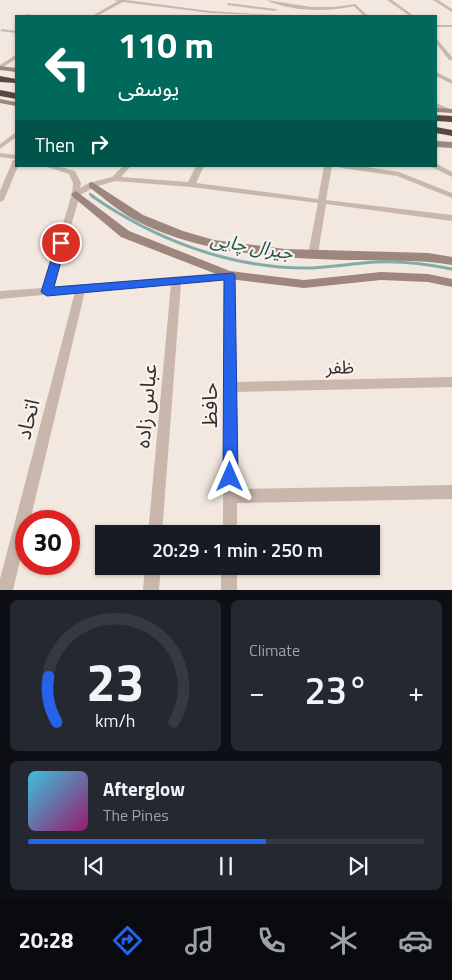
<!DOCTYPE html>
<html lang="en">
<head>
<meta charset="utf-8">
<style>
	body { margin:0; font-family:"Titillium Web","Noto Sans Arabic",sans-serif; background:#242831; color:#f1f3f6; height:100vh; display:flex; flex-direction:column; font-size:19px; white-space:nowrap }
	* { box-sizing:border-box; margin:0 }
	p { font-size:16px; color:#9ea1a6 }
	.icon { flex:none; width:28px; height:28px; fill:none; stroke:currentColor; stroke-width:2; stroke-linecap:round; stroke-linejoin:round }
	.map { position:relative; height:590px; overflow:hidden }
	.drawer { display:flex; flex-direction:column; gap:10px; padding:10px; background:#0d0f14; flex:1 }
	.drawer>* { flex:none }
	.banner { position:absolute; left:15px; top:15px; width:422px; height:152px; border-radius:0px; box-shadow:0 1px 4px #0004; background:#00695c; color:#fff; overflow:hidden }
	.speed { position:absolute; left:15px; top:510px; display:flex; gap:10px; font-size:25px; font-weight:700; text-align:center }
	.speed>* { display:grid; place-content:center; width:65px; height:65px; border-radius:50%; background:#171b24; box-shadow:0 1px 4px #0004; line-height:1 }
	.speed .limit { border:8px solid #d22; background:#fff; color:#111 }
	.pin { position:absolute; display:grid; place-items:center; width:42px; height:42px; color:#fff; margin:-21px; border:2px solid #fff; border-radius:50%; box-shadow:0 1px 5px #0007 }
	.me { position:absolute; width:55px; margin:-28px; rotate:0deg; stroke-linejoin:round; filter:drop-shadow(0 0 4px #0008) }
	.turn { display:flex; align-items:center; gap:18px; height:105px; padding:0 20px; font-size:22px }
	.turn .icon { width:65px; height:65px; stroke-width:2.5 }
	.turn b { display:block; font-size:35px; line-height:42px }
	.then { display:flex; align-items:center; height:48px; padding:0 20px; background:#0003; gap:10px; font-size:19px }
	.big { font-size:38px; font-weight:600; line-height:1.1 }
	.drawer .tile { flex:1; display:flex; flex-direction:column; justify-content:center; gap:8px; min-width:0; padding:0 18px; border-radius:8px; background:#242831 }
	.drawer .dial { align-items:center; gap:0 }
	.dial svg { height:130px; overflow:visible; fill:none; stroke:#363941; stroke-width:7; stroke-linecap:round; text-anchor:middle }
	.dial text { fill:#f1f3f6; stroke:none }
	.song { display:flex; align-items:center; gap:15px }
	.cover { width:60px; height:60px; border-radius:8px; background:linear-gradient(135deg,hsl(190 70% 55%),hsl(320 70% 35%)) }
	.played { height:5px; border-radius:2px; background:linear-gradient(90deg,#2563eb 60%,#363941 60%) }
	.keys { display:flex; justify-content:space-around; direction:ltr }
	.heat { display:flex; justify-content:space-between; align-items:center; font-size:28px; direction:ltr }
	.drawer .tiles { flex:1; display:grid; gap:10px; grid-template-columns:1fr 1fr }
	.tile:last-child { grid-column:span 2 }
	.trip { position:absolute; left:95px; top:525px; width:285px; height:50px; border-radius:0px; background:#171b24; box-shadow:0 1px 4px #0004; font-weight:600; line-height:50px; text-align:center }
	.tabs { display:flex; height:80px; justify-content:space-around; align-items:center; background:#090b0e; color:#9ea1a6 }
	.tabs .icon { width:35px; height:35px }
	.tabs .on { color:#2563eb }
	.tabs b { font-size:22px; color:#f1f3f6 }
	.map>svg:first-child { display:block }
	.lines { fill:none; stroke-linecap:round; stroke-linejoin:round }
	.stream-far1 { stroke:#80adab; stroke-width:2.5 }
	.stream { stroke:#80adab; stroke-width:3 }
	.street { fill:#cab7ac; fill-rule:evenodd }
	.secondary { fill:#9d867d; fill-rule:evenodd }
	.highway { fill:#584742; fill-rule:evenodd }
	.route { fill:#2563eb; stroke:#184099 }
	.labels { text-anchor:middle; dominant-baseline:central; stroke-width:4.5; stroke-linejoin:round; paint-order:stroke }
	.street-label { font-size:18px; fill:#382e2b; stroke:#f9f2ec }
	.water-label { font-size:19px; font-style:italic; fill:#225856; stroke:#f9f2ec }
	.near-street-label { font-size:21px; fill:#382e2b; stroke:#f9f2ec }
</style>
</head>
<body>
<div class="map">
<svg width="452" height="590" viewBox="0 0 452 590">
	<rect width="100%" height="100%" fill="#f2e8e0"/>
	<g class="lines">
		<polyline class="stream-far1" points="90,194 94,197"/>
		<path class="stream" d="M 92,196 C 154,239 229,268 305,268 C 329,268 353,263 377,262 C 402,261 427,264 452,269"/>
		<g class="street">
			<polygon points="114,0 126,0 210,11 290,16 210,13 123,2 97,16 92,16 118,1"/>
			<path d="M 266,0 L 312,7 L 334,7 L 355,4 L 368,16 L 364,16 L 354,6 C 327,12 292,12 266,0 Z"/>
			<polygon points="387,0 392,0 414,16 410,16"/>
			<polygon points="433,0 438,0 452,9 452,12"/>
			<polygon points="228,3 275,9 277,10 275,11 227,5"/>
			<polygon points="26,14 37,16 24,16"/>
			<rect x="436" y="25" width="16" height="2"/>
			<polygon points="2,29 16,31 16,33 0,31"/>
			<polygon points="436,38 452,57 452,60 449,60 436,43"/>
			<polygon points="14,56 16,56 16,59 0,69 0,65"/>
			<polygon points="436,72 452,80 452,84 436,76"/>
			<polygon points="436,103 450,109 451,110 448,112 436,107"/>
			<polygon points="16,132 16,137 0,149 0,144"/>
			<polygon points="0,153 16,155 16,159 0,157"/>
			<polygon points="13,160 16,160 16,166 18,166 4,200 0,202 0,191"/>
			<polygon points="437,164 452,172 452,177 430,166 436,166"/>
			<polygon points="44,166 57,166 75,171 81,183 80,188 89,183 112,177 123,166 131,166 121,177 188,182 196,166 204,166 196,183 318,199 324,166 332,166 326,200 452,215 452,221 326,204 318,254 313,257 308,254 318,203 191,187 115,181 95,187 80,195 53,287 229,272 234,275 235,382 452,377 452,387 235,392 237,489 452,485 452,499 237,503 237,534 223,534 224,279 181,283 162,534 148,534 171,284 85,291 30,521 26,521 26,535 13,590 0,590 0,579 75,292 0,299 0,291 43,288 72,194 73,183 69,174"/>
			<polygon points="338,166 360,166 399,172 452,193 452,198 397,176 342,168"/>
			<polygon points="145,566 161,566 159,590 143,590"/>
			<rect x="221" y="566" width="16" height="24"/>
		</g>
		<g class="secondary">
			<polygon points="0,66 16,68 16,72 0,70"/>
			<polygon points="0,99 16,102 16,106 0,103"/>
			<polygon points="436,108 452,109 452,113 436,112"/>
			<polygon points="436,141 452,142 452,148 436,147"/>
			<path d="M 92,182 L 143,215 L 183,231 L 214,240 L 285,249 L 428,253 L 452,257 L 452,265 C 417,259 382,261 346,260 C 276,258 199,254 135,220 C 118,211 104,198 89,187 L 89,183 Z"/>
			<polygon points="76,191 129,231 230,271 304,280 381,272 428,274 452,279 452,287 428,282 381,280 304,288 229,279 121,237 72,196 71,194"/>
		</g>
		<g class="highway">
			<polygon points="0,76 16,79 16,83 0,82"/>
			<polygon points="0,90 16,93 16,99 0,96"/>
			<polygon points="436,115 452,116 452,122 436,121"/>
			<polygon points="436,127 452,130 452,136 436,133"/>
		</g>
	</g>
	<polygon class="route" points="61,239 66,243 54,287 233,273 235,275 238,477 236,483 230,485 225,483 223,477 224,280 47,296 41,292 56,243"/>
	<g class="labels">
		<g class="street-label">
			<text transform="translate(340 367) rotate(-1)">ظفر</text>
		</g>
		<g class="water-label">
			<text transform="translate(252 245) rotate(10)">جیرال چایی</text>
		</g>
		<g class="near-street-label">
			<text transform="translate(209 405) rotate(-90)">حافظ</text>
			<text transform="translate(145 406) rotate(-85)">عباس زاده</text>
			<text transform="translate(27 419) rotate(-76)">اتحاد</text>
		</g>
	</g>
</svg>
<div class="speed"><div class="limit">30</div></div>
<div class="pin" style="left:61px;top:243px;background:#d93025"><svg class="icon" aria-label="arrive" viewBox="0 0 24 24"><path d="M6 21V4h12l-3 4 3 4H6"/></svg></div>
<svg class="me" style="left:230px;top:477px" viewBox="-20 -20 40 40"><path d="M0-17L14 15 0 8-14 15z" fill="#2563eb" stroke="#fff" stroke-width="4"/></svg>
<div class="trip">20:29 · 1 min · 250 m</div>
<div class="banner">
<div class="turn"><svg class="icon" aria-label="left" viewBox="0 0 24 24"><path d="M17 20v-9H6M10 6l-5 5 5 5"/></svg><div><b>110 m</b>یوسفی</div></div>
<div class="then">Then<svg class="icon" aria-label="right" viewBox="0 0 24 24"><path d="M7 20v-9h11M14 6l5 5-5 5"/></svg></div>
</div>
</div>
<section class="drawer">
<div class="tiles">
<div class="tile dial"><svg viewBox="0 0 100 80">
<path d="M14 69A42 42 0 1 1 86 69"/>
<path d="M14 69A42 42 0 0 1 9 41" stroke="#2563eb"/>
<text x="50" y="56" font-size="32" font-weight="700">23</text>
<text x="50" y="72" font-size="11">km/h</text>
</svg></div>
<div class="tile"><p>Climate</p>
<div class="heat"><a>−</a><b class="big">23°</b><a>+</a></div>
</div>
<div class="tile">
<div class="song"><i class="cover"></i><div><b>Afterglow</b><p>The Pines</p></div></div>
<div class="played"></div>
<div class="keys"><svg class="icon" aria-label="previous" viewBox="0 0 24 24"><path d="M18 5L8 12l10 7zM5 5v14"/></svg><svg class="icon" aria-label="pause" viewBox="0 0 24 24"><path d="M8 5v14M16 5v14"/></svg><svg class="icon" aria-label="next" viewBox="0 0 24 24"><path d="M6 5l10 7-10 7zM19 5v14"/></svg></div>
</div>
</div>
</section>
<nav class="tabs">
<b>20:28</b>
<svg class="icon on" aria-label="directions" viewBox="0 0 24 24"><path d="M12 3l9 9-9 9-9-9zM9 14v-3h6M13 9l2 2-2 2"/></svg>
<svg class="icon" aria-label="music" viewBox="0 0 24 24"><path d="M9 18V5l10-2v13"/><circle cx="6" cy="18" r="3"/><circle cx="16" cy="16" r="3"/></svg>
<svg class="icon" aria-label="phone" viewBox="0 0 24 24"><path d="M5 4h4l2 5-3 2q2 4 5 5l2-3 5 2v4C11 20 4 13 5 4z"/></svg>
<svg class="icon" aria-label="climate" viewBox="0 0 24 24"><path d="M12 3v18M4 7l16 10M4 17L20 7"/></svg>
<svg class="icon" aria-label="car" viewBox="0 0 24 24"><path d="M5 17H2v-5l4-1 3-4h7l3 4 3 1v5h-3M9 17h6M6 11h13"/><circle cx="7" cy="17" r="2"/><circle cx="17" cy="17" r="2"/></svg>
</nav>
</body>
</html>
